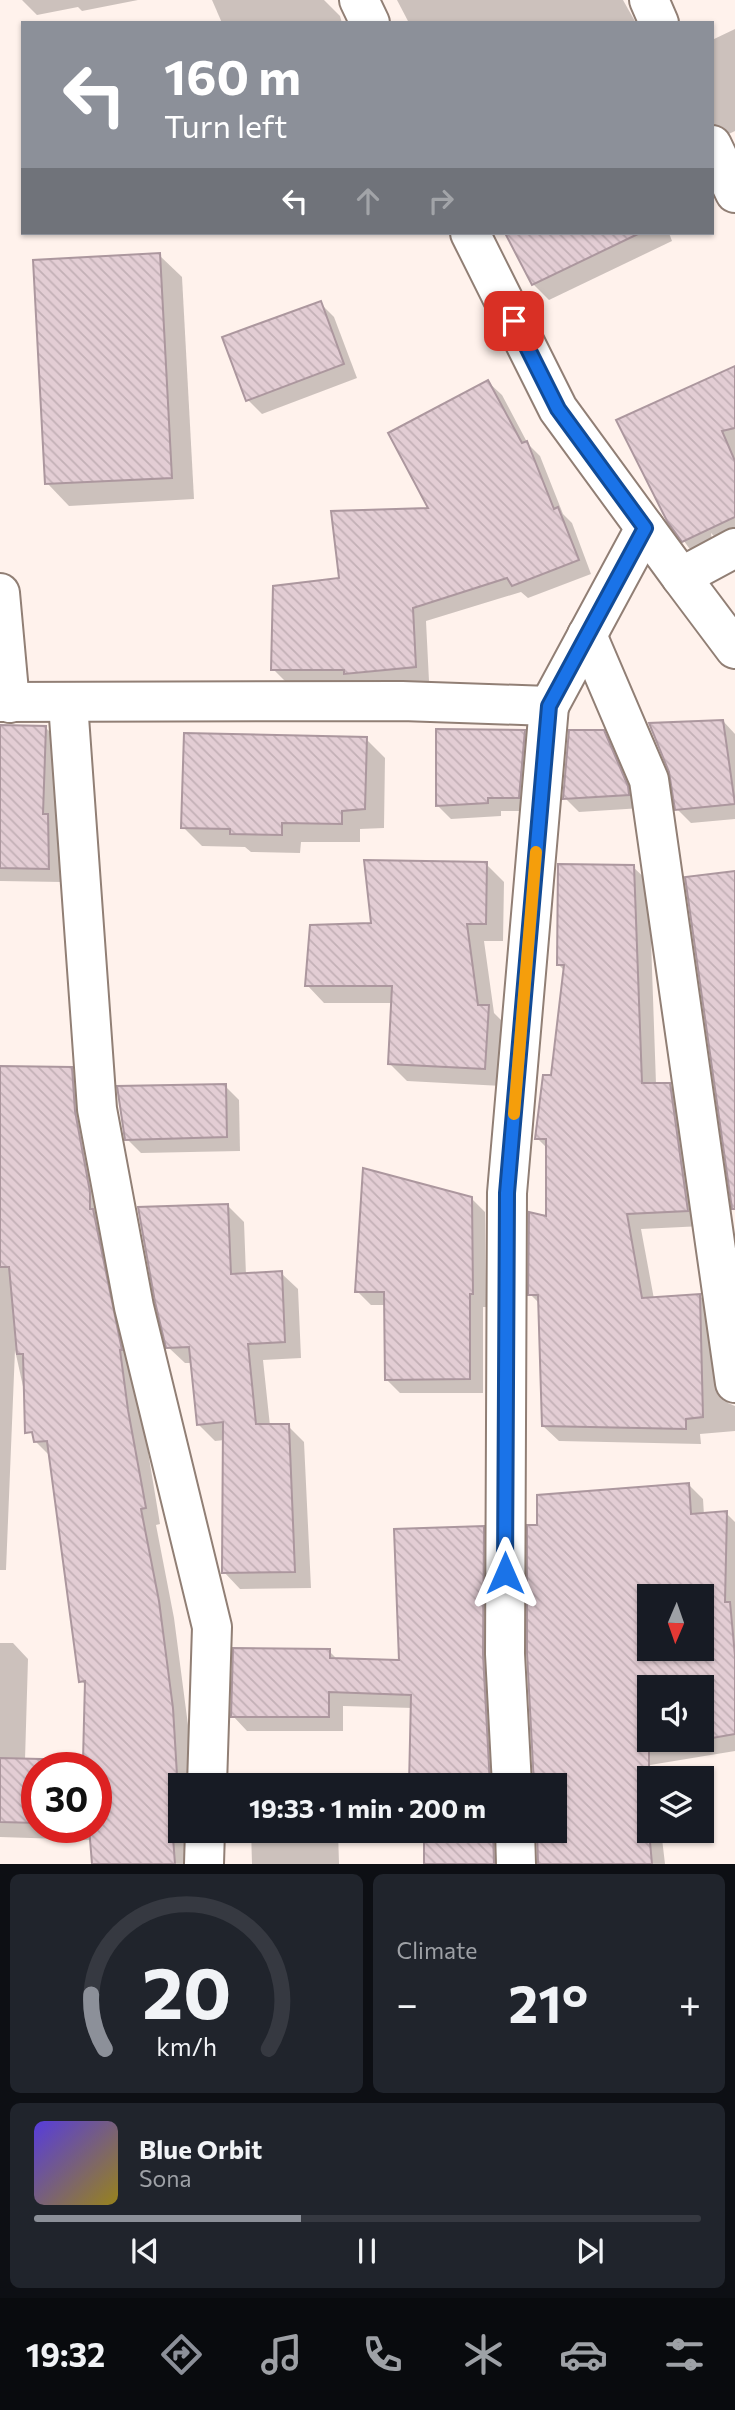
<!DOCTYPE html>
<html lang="en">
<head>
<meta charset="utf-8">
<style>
	body { margin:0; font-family:Commissioner,sans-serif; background:#20242c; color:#f1f3f6; height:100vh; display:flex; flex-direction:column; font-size:26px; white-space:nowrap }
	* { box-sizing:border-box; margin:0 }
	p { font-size:23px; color:#9ea1a6 }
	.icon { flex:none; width:38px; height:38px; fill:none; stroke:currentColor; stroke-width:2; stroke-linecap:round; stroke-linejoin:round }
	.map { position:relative; height:1864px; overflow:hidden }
	.side { display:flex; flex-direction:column; gap:10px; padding:10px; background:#0d0f14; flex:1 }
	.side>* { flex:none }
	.hud { position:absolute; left:21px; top:21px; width:693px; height:214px; border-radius:0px; box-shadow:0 2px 5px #0004; background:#8c9099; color:#fff; overflow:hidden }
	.needle { width:46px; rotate:182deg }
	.buttons { position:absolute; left:637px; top:1584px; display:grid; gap:14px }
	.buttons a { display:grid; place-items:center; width:77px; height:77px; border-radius:0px; background:#171b24; box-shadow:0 2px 5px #0004; font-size:35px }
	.speed { position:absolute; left:21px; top:1752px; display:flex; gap:14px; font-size:35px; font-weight:700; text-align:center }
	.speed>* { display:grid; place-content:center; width:91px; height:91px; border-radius:50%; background:#171b24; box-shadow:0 2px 5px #0004; line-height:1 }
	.speed .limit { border:10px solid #d22; background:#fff; color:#111 }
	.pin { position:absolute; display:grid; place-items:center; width:60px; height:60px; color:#fff; margin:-30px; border-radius:14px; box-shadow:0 4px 10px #0006 }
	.me { position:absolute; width:77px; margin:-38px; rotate:0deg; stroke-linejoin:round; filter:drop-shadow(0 0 5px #0008) }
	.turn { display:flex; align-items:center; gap:24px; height:147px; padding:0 28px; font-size:32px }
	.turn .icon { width:91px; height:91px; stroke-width:2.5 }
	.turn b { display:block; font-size:49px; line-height:60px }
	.lanes { display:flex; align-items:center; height:66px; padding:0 28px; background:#0003; justify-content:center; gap:35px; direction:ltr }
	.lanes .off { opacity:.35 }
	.big { font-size:52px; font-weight:700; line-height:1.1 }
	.side .tile { flex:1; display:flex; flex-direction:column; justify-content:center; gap:10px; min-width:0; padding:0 24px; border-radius:10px; background:#20242c }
	.side .dial { align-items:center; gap:0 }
	.dial svg { height:182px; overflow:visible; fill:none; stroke:#363941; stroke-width:7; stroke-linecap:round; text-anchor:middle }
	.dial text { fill:#f1f3f6; stroke:none }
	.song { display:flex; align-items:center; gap:21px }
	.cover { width:84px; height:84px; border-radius:10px; background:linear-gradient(135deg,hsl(250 70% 55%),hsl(50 70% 35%)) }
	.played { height:7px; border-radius:4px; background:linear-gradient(90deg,#8c9099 40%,#363941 40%) }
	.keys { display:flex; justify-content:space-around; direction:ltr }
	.heat { display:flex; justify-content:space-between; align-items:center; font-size:38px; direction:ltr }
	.side .tiles { flex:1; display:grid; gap:10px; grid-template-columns:1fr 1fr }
	.tile:last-child { grid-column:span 2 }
	.trip { position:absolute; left:168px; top:1773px; width:399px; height:70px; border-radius:0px; background:#171b24; box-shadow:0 2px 5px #0004; font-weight:700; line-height:70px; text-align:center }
	.dock { display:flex; height:112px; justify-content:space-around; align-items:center; background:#090b0e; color:#9ea1a6 }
	.dock .icon { width:49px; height:49px }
	.dock .active { color:#8c9099 }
	.dock b { font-size:32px; color:#f1f3f6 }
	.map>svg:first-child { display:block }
	.shadow { fill:#0003; fill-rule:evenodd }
	.building { fill:url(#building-back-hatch); stroke:#ac979e; stroke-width:2; fill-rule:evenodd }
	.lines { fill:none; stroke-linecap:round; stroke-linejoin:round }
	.street-casing { stroke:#917f75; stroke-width:42 }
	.street { stroke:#fff; stroke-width:38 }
	.route-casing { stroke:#114b97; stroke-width:18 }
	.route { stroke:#1a73e8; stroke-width:12 }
	.slow { stroke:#f59e0b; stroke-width:12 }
</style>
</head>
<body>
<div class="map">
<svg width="735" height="1864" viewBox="0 0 735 1864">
	<defs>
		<pattern id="building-back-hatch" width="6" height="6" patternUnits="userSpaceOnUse" patternTransform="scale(1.75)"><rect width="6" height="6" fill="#e3cdd4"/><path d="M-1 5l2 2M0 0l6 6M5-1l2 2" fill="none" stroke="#c3b0b6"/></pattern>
	</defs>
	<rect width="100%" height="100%" fill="#fff2ec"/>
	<g class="shadow">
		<polygon points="22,0 138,0 82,11 78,7 37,15"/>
		<polygon points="212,0 324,0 340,16 342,23 222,23"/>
		<polygon points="397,0 623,0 636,23 409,23"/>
		<polygon points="735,29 735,131 712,142 712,40"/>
		<polygon points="515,233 669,233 672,241 549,300 533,284 509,236"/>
		<polygon points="159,255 182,277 194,499 69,506 47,483"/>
		<polygon points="320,303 334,317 357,378 262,414 248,400"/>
		<polygon points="735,367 735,541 724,547 711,533 715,560 706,565 689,548 669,520"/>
		<polygon points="488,382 502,395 528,444 540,456 563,514 572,523 591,574 528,598 521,592 426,621 429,681 359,687 287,683 273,669 341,580 431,509"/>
		<polygon points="723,721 735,734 735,819 691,823 677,809"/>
		<polygon points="0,726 45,727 59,741 56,824 62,829 62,882 0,881"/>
		<polygon points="603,731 617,746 642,808 579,812 565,798"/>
		<polygon points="524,732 538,746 532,811 501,811 501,816 451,819 437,805"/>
		<polygon points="366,739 385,758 384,828 360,829 360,842 301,842 300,853 251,852 245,847 202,846 183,827"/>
		<polygon points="486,864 504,882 503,941 484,941 494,1013 506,1025 502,1086 407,1081 389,1063 393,1003 324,1003 307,985 373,924"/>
		<polygon points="633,867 649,882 656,1084 669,1084 685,1100 703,1226 641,1229 654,1299 699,1295 715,1311 728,1403 735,1406 735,1431 700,1434 701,1444 559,1441 543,1426 540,1304 530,1294 548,1218 547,1148 537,1138 553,1076 565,971 558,964"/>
		<path d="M 0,1068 L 71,1068 L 87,1084 L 160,1524 L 156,1525 L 174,1618 L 188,1725 L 192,1785 L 180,1785 L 180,1830 L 186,1830 L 189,1864 L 94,1864 L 92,1840 L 0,1837 L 0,1643 L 13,1643 L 28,1659 L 25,1760 L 85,1762 L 87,1686 L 81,1681 L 51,1457 L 35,1441 L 15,1350 L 6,1570 L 0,1570 ZM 37,1768 L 96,1768 L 96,1827 L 37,1827 Z"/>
		<polygon points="225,1086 239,1100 240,1151 141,1153 127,1139"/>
		<polygon points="471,1198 485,1212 486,1307 483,1307 483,1393 400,1393 386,1379 386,1305 371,1305 357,1291"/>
		<polygon points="227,1205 244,1222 246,1275 281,1273 298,1289 301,1358 263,1360 270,1426 288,1426 304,1442 311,1588 240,1589 224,1572 225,1440 215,1441 198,1424 192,1363 185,1363 168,1347"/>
		<path d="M 689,1485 L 703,1499 L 704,1515 L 726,1513 L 735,1522 L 735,1751 L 650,1765 L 652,1778 L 649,1778 L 649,1830 L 661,1830 L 665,1864 L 540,1864 L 555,1830 L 555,1785 L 535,1785 L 539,1527 ZM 649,1596 L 702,1596 L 702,1648 L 649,1648 ZM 649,1687 L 702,1687 L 702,1740 L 649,1740 Z"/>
		<polygon points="483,1528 498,1543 503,1785 411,1785 413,1708 343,1706 343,1731 247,1731 233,1716 329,1651 338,1660 401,1662"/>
		<polygon points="251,1830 338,1830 339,1864 252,1864"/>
		<polygon points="426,1830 514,1830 508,1864 425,1864"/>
	</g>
	<g class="building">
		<polygon points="505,233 640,233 532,285"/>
		<polygon points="160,253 172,478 45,484 33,260"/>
		<polygon points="321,301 344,364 246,401 222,337"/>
		<polygon points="735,366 735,428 722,431 735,461 735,517 682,542 667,521 616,420"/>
		<polygon points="488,380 522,443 527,441 554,509 558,507 579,560 512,586 507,578 413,608 416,667 344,674 344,670 271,670 273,586 339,578 331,511 428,508 388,433"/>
		<polygon points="723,720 735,804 675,810 669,772 649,723"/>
		<polygon points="0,725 46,726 43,814 48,814 49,869 0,868"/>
		<polygon points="436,729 525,730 519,798 488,798 488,803 436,806"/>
		<polygon points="569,730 604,730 628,786 629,795 563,799"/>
		<polygon points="184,733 367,737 365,809 342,811 342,824 282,823 282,835 230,834 230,829 181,828"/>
		<polygon points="364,860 487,862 486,924 467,924 478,1005 489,1005 485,1069 388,1064 392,986 305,986 310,925 371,923"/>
		<polygon points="558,864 634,865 642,1083 670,1083 688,1211 627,1214 642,1298 700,1294 703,1417 686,1419 686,1429 542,1426 538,1295 528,1295 529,1212 546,1216 546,1139 535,1139 543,1075 551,1075 564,965 557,965"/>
		<polygon points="735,871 735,1209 732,1209 685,877"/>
		<polygon points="0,1066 72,1067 75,1111 90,1192 90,1209 93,1209 122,1350 120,1350 128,1410 146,1508 141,1509 159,1601 173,1708 179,1809 171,1810 175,1864 92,1864 89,1827 96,1827 96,1768 37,1768 37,1823 0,1822 0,1758 83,1760 85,1681 79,1682 47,1441 34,1442 32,1432 25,1433 23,1354 17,1354 9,1267 0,1267"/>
		<polygon points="226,1084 227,1137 125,1140 117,1086"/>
		<polygon points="363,1168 472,1197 473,1294 470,1294 470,1379 385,1380 384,1292 355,1292"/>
		<polygon points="228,1204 231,1274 282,1271 285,1342 248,1344 256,1424 289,1424 295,1572 222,1573 223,1422 197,1425 189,1347 166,1348 155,1302 138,1207"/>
		<path d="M 689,1483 L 691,1514 L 727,1511 L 725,1602 L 730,1602 L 735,1656 L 735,1734 L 649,1749 L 649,1831 L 652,1864 L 538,1864 L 537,1830 L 555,1830 L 555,1785 L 534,1785 L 527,1653 L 527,1525 L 537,1525 L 537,1495 ZM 649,1596 L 702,1596 L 702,1648 L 649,1648 ZM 649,1687 L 702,1687 L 702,1740 L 649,1740 Z"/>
		<polygon points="484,1526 483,1654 490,1785 409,1785 411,1695 329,1692 329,1717 231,1717 233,1648 330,1649 330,1658 399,1660 394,1529"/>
		<polygon points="424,1830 493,1830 494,1864 424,1864"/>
	</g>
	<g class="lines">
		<g class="street-casing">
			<g id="street">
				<polyline points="359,0 370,23"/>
				<polyline points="649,0 659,23"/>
				<polyline points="712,145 735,193"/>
				<polyline points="470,233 558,409 681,577 735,548"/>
				<polyline points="681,577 735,649"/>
				<polyline points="0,593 10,703"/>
				<polyline points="587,635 649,780 735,1383"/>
				<polyline points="0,702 402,701 549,706 645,528"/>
				<polyline points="68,703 97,1109 134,1307 212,1627 207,1785"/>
				<polyline points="512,1785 505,1654 507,1193 549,706"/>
				<polyline points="515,1830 516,1864"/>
				<polyline points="204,1864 205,1830"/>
			</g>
		</g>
		<use href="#street" class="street"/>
	</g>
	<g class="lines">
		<g class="route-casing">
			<polyline id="route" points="505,1573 507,1193 549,706 645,528 558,409 514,321"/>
		</g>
		<use href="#route" class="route"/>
		<polyline class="slow" points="514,1114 536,852"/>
	</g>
</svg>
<div class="buttons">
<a><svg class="needle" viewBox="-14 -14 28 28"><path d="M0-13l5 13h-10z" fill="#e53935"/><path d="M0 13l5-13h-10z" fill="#9ea1a6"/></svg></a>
<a><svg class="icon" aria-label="sound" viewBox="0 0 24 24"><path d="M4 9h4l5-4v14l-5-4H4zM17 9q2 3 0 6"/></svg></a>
<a><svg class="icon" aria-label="layers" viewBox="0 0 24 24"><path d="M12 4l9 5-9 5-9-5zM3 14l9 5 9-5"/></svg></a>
</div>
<div class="speed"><div class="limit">30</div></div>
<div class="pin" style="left:514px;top:321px;background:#d93025"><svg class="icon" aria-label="arrive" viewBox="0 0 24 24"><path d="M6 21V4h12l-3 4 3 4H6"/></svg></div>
<svg class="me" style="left:505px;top:1573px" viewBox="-20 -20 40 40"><path d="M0-17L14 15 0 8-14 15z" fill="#1a73e8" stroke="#fff" stroke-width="4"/></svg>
<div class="trip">19:33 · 1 min · 200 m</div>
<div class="hud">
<div class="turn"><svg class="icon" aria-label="left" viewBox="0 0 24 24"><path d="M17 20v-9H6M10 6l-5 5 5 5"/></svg><div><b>160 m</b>Turn left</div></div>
<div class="lanes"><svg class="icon" aria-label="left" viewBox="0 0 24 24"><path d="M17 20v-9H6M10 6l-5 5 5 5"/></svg><svg class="icon off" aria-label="ahead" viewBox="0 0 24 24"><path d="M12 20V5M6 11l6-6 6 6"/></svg><svg class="icon off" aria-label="right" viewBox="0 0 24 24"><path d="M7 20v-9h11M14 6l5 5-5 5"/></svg></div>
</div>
</div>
<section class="side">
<div class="tiles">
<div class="tile dial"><svg viewBox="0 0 100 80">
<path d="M14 69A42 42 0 1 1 86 69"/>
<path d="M14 69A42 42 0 0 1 8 45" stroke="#8c9099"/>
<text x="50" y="56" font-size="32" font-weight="700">20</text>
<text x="50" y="72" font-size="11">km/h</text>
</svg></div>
<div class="tile"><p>Climate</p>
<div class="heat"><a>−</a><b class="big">21°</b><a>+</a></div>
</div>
<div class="tile">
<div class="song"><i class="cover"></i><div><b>Blue Orbit</b><p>Sona</p></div></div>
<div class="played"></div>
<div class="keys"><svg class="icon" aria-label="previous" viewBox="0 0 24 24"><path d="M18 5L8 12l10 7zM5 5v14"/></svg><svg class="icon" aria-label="pause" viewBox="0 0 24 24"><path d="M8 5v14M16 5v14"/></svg><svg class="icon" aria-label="next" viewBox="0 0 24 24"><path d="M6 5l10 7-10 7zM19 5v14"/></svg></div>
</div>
</div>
</section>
<nav class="dock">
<b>19:32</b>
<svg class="icon active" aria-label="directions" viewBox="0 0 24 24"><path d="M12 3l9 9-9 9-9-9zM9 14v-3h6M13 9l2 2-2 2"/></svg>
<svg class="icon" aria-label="music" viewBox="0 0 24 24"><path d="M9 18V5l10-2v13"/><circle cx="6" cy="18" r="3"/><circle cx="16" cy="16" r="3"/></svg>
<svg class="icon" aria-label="phone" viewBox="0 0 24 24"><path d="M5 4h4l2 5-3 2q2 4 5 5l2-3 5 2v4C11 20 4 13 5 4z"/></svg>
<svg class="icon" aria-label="climate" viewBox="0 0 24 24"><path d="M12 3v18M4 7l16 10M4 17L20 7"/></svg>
<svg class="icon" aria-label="car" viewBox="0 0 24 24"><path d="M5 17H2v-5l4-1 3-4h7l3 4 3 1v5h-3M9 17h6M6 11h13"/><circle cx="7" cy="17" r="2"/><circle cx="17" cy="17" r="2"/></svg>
<svg class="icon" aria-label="filters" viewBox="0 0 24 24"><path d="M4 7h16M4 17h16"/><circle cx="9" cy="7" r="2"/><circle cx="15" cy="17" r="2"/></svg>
</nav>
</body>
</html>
